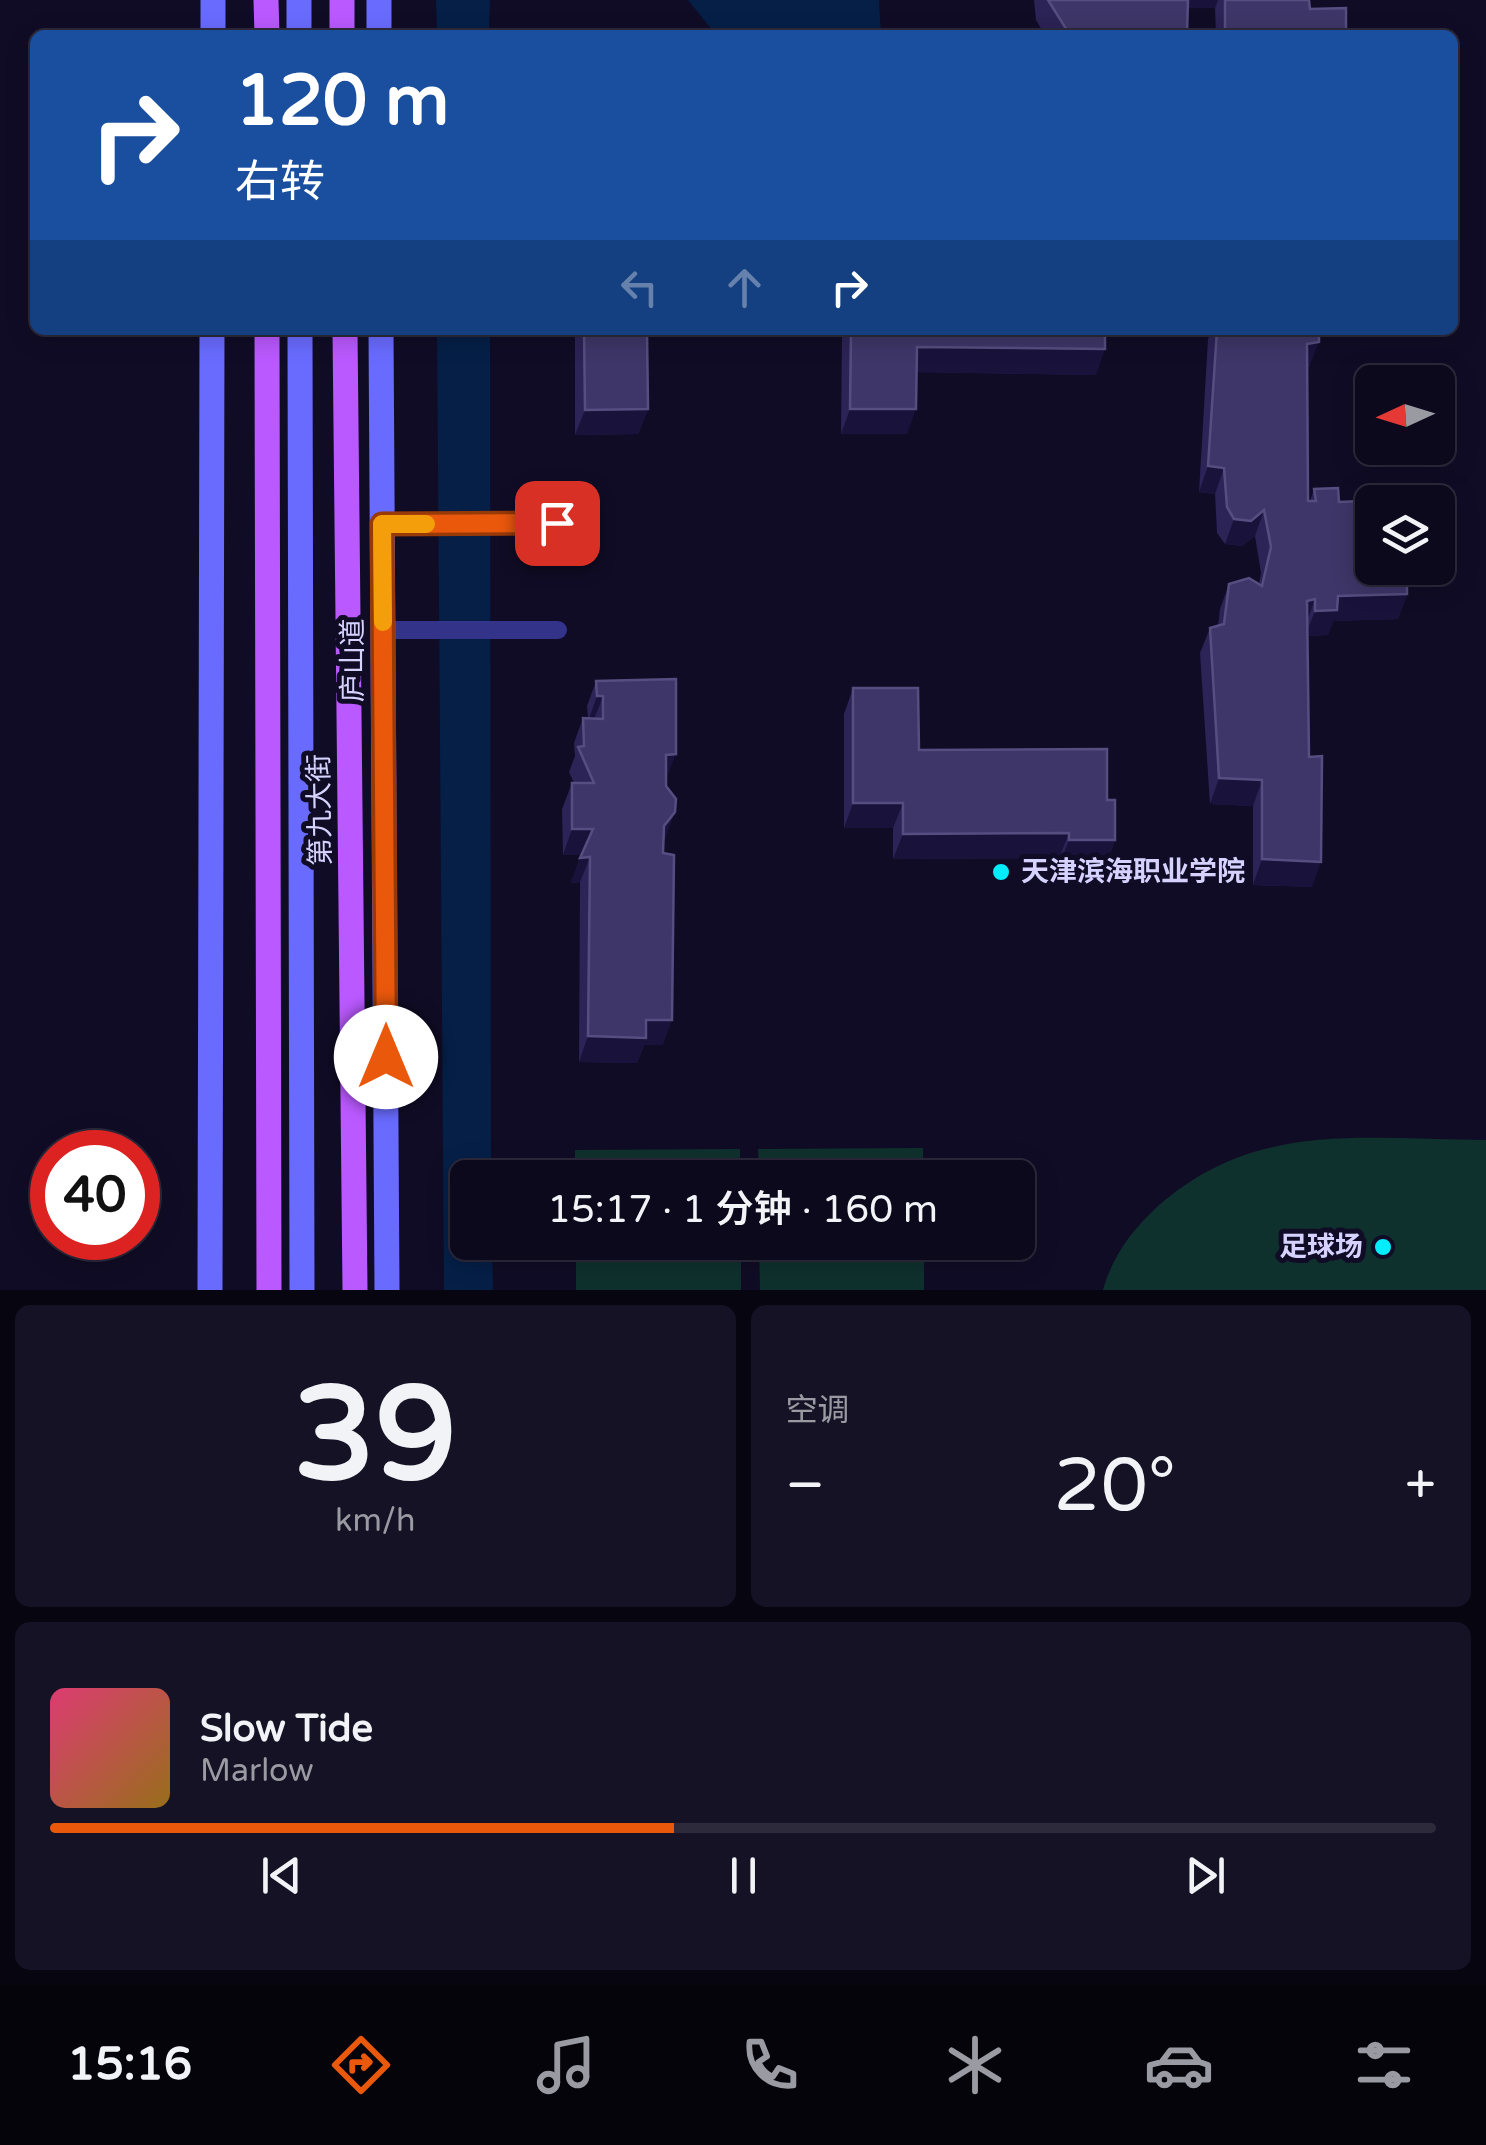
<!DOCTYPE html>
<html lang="zh">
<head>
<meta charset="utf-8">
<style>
	body { margin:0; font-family:"Varela Round","Noto Sans SC",sans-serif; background:#151225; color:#f1f3f6; height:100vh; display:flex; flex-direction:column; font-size:38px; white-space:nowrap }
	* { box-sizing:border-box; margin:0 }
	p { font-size:32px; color:#9a9aa3 }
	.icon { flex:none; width:55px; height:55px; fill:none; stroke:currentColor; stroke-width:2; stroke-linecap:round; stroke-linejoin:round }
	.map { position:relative; height:1290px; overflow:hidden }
	.details { display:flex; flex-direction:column; gap:15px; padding:15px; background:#07050f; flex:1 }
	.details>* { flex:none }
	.banner { position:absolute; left:30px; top:30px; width:1428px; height:305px; border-radius:15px; box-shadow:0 5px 25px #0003,0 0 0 2px #2c2a3b; background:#1a4fa0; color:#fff; overflow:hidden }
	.needle { width:65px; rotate:266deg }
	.fabs { position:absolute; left:1355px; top:365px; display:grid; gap:20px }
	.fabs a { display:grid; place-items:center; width:100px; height:100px; border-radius:15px; background:#0c091c; box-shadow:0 5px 25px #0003,0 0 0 2px #2c2a3b; font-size:50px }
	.speed { position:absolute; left:30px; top:1130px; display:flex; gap:20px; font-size:50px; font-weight:700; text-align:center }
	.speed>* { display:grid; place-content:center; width:130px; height:130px; border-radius:50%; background:#0c091c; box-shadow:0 5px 25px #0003,0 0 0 2px #2c2a3b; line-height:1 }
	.speed .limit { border:15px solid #d22; background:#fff; color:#111 }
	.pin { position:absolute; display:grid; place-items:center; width:85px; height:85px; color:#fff; margin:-42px; border-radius:20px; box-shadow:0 5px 15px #0006 }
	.me { position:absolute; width:110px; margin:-55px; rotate:0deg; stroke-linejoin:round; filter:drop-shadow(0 0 8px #0008) }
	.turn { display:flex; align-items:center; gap:35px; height:210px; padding:0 40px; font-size:45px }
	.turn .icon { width:130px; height:130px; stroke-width:2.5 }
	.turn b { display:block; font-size:70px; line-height:85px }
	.lanes { display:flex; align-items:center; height:95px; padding:0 40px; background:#0003; justify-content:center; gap:50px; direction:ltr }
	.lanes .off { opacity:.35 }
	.big { font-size:75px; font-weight:600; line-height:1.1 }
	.details .tile { flex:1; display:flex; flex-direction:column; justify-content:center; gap:15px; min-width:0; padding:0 35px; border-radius:15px; background:#151225 }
	.details .dial { align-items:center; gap:0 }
	.dial b { font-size:130px; line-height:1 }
	.song { display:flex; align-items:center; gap:30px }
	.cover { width:120px; height:120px; border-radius:15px; background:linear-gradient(135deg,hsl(340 70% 55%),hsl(40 70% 35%)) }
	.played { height:10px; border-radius:5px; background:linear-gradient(90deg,#ea580c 45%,#2c2a3b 45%) }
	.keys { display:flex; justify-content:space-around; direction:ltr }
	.heat { display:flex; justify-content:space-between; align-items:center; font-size:55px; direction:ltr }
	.details .tiles { flex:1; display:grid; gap:15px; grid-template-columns:1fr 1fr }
	.tile:last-child { grid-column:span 2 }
	.trip { position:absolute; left:450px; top:1160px; width:585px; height:100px; border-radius:15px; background:#0c091c; box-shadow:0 5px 25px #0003,0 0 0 2px #2c2a3b; font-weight:600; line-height:100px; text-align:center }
	.menu { display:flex; height:160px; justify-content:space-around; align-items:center; background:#05040b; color:#9a9aa3 }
	.menu .icon { width:70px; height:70px }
	.menu .on { color:#ea580c }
	.menu b { font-size:45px; color:#f1f3f6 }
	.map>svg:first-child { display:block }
	.green { fill:#0f312e }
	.water { fill:#051f47 }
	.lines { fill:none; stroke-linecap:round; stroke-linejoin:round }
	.lane { stroke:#33338a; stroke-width:18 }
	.secondary { stroke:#696bff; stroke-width:25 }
	.primary { stroke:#ba59ff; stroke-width:25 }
	.wall { fill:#2c2356 }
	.shaded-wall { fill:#19123b }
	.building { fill:#3e3668; stroke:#564e80; stroke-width:2.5 }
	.route-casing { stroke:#983908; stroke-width:25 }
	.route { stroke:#ea580c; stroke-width:18 }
	.slow { stroke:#f59e0b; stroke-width:18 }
	.poi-dot { fill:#00edfd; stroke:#100c26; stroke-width:4 }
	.labels { text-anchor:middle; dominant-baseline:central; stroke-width:10; stroke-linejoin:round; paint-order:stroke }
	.street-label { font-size:28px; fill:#d5d2ff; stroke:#100c26 }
	.poi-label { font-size:28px; font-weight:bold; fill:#d5d2ff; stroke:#100c26; text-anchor:start }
</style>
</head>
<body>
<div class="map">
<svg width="1486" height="1290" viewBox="0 0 1486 1290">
	<rect width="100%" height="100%" fill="#100c26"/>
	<g class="green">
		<path d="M 1486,1140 L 1486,1290 L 1103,1290 C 1112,1257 1132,1230 1157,1207 C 1256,1119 1363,1140 1486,1140 Z"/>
		<polygon points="923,1148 923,1177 759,1177 758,1149"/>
		<polygon points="740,1149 740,1177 575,1177 575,1150"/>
		<polygon points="741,1243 741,1290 576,1290 576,1244"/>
		<polygon points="759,1243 924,1243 924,1290 760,1290"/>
	</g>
	<g class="water">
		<polygon points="436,0 490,0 489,35 437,35"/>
		<polygon points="688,0 879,0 881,35 716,35"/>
		<polygon points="437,330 490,330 491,1177 468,1178 468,1242 492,1243 493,1290 444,1290"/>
	</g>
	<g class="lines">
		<g class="lane">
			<polyline points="382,525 557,523"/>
			<polyline points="383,630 558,630"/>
		</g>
		<g class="secondary">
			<polyline points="299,0 299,35"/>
			<polyline points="379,0 379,35"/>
			<polyline points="213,35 213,0"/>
			<polyline points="300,330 302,1290"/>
			<polyline points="381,330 387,1290"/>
			<polyline points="210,1290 212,330"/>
		</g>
		<g class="primary">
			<polyline points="266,0 267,35"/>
			<polyline points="342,0 342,35"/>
			<polyline points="267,330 269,1290"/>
			<polyline points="345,330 355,1290"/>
		</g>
	</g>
	<g class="wall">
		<polygon points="1034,0 1309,0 1310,9 1346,32 1357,35 1216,35 1215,8 1187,8 1186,35 1045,35 1036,20"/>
		<polygon points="575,330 657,330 647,331 648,409 638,434 575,435"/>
		<polygon points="842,330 1105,330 1096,375 917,372 907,434 841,434"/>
		<polygon points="1212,330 1319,330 1309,367 1307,368 1308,501 1310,501 1314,489 1339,502 1407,594 1398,619 1333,621 1328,635 1307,636 1312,887 1253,885 1253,806 1210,804 1200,653 1210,628 1218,626 1220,609 1229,584 1259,584 1261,573 1255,536 1242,546 1225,544 1217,533 1215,494 1199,492 1208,339"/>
		<polygon points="596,681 666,779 666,837 664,840 663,1045 644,1045 637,1063 579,1062 580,882 571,883 581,855 563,855 562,809 572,783 574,783 569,772 575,756 574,743 583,718 588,718 587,706"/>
		<polygon points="853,688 919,750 1107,800 1115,840 1106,865 1059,865 1059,858 893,859 893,828 844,828 844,714"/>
	</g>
	<g class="shaded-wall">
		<polygon points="1182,0 1218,0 1215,8 1179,8"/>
		<polygon points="1319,342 1309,367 1297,369 1307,344"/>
		<polygon points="917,347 1105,349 1096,375 908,372"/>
		<polygon points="648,409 638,434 575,435 585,410"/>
		<polygon points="850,409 916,409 907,434 841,434"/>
		<polygon points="1208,466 1224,468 1215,494 1199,492"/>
		<polygon points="1264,510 1255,536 1242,546 1225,544 1234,519"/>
		<polygon points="1407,594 1398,619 1333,621 1328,635 1305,636 1315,611 1338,596"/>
		<polygon points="1315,599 1306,624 1307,601"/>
		<polygon points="597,696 603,696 593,722 588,722"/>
		<polygon points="676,754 666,779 666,755"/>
		<polygon points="1219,778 1262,780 1253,806 1210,804"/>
		<polygon points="853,803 903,803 893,828 844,828"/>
		<polygon points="675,812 666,837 655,851 664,826"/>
		<polygon points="572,829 593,829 584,855 563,855"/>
		<polygon points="1069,833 1059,858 893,859 903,834"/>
		<polygon points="1069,840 1115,840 1106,865 1059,865"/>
		<polygon points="590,857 580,882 571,883 580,858"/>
		<polygon points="1262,859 1321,862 1312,887 1253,885"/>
		<polygon points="646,1020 672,1020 663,1045 644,1045 637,1063 579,1062 588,1036"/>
	</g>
	<g class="building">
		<polygon points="1048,0 1188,0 1187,34 1072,35 1068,32"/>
		<polygon points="1225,0 1309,0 1310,9 1346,8 1346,32 1357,31 1357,35 1225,35"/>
		<polygon points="584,330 647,330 648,409 585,410"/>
		<polygon points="851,330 1105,330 1105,349 917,347 916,409 850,409"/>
		<polygon points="1217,330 1319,330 1319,342 1307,344 1308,501 1316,501 1314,489 1338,488 1339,502 1406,499 1406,502 1372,502 1372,568 1407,568 1407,594 1338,596 1337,610 1315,611 1315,599 1307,601 1309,757 1322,756 1321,862 1262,859 1262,780 1219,778 1210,628 1224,624 1229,584 1249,578 1262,586 1271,547 1264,510 1251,521 1234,519 1227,507 1224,468 1208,466"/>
		<polygon points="676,679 676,754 666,755 666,786 676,799 675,812 664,826 663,853 674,855 672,1020 646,1020 646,1038 588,1036 590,857 580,858 593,829 572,829 572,783 594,783 578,747 584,746 583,718 603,719 603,696 597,696 596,681"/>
		<polygon points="853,688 918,688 919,750 1107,749 1107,800 1115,800 1115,840 1069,840 1069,833 903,834 903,803 853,803"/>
	</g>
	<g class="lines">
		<g class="route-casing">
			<polyline id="route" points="386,1057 382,524 557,523"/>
		</g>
		<use href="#route" class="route"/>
		<polyline class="slow" points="383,622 382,524 426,524"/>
	</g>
	<g class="poi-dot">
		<circle cx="1001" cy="872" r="10"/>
		<circle cx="1383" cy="1247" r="10"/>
	</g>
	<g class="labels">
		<g class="street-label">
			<text transform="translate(353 660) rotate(-90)">庐山道</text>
			<text transform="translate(320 810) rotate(-91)">第九大街</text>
		</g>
		<g class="poi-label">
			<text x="1021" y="872">天津滨海职业学院</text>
			<text x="1363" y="1247" text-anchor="end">足球场</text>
		</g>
	</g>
</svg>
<div class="fabs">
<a><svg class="needle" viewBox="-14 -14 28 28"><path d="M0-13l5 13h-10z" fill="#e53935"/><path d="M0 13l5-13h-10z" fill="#9a9aa3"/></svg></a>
<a><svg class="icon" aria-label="layers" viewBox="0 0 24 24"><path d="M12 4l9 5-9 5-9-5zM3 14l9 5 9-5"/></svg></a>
</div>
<div class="speed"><div class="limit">40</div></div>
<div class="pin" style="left:557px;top:523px;background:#d93025"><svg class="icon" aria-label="arrive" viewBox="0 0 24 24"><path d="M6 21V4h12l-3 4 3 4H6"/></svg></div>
<svg class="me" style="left:386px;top:1057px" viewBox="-20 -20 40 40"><circle r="19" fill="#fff"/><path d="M0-13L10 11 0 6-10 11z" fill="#ea580c"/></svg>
<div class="trip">15:17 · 1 分钟 · 160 m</div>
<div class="banner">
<div class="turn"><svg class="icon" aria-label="right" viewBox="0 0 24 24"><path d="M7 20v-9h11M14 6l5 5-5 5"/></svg><div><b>120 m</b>右转</div></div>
<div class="lanes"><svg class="icon off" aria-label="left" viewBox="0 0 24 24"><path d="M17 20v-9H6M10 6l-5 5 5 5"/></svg><svg class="icon off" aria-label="ahead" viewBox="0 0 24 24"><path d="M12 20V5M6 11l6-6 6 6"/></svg><svg class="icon" aria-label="right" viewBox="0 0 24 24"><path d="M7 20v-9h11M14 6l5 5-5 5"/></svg></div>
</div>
</div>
<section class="details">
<div class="tiles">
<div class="tile dial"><b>39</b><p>km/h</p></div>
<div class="tile"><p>空调</p>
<div class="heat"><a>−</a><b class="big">20°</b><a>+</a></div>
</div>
<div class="tile">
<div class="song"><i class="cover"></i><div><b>Slow Tide</b><p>Marlow</p></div></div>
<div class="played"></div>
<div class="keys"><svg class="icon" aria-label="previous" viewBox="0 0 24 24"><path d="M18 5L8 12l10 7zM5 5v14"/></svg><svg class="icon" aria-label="pause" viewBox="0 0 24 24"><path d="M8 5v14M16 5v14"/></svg><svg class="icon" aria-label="next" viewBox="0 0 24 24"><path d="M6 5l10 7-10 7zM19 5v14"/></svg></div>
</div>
</div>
</section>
<nav class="menu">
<b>15:16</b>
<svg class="icon on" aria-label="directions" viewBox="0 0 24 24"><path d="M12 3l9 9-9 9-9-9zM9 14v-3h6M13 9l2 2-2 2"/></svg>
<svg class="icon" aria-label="music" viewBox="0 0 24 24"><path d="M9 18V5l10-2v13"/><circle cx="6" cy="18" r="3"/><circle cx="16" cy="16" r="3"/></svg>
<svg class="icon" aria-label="phone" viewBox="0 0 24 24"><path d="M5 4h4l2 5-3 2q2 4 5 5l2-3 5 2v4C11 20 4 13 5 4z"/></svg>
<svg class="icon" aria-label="climate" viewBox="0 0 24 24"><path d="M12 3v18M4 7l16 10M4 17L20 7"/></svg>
<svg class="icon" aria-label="car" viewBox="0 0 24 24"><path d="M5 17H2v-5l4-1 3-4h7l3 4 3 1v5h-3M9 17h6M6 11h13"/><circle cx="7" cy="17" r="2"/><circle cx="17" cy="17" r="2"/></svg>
<svg class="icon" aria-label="filters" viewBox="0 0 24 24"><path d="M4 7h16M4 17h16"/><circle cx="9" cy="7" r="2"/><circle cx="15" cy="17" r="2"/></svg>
</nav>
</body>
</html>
